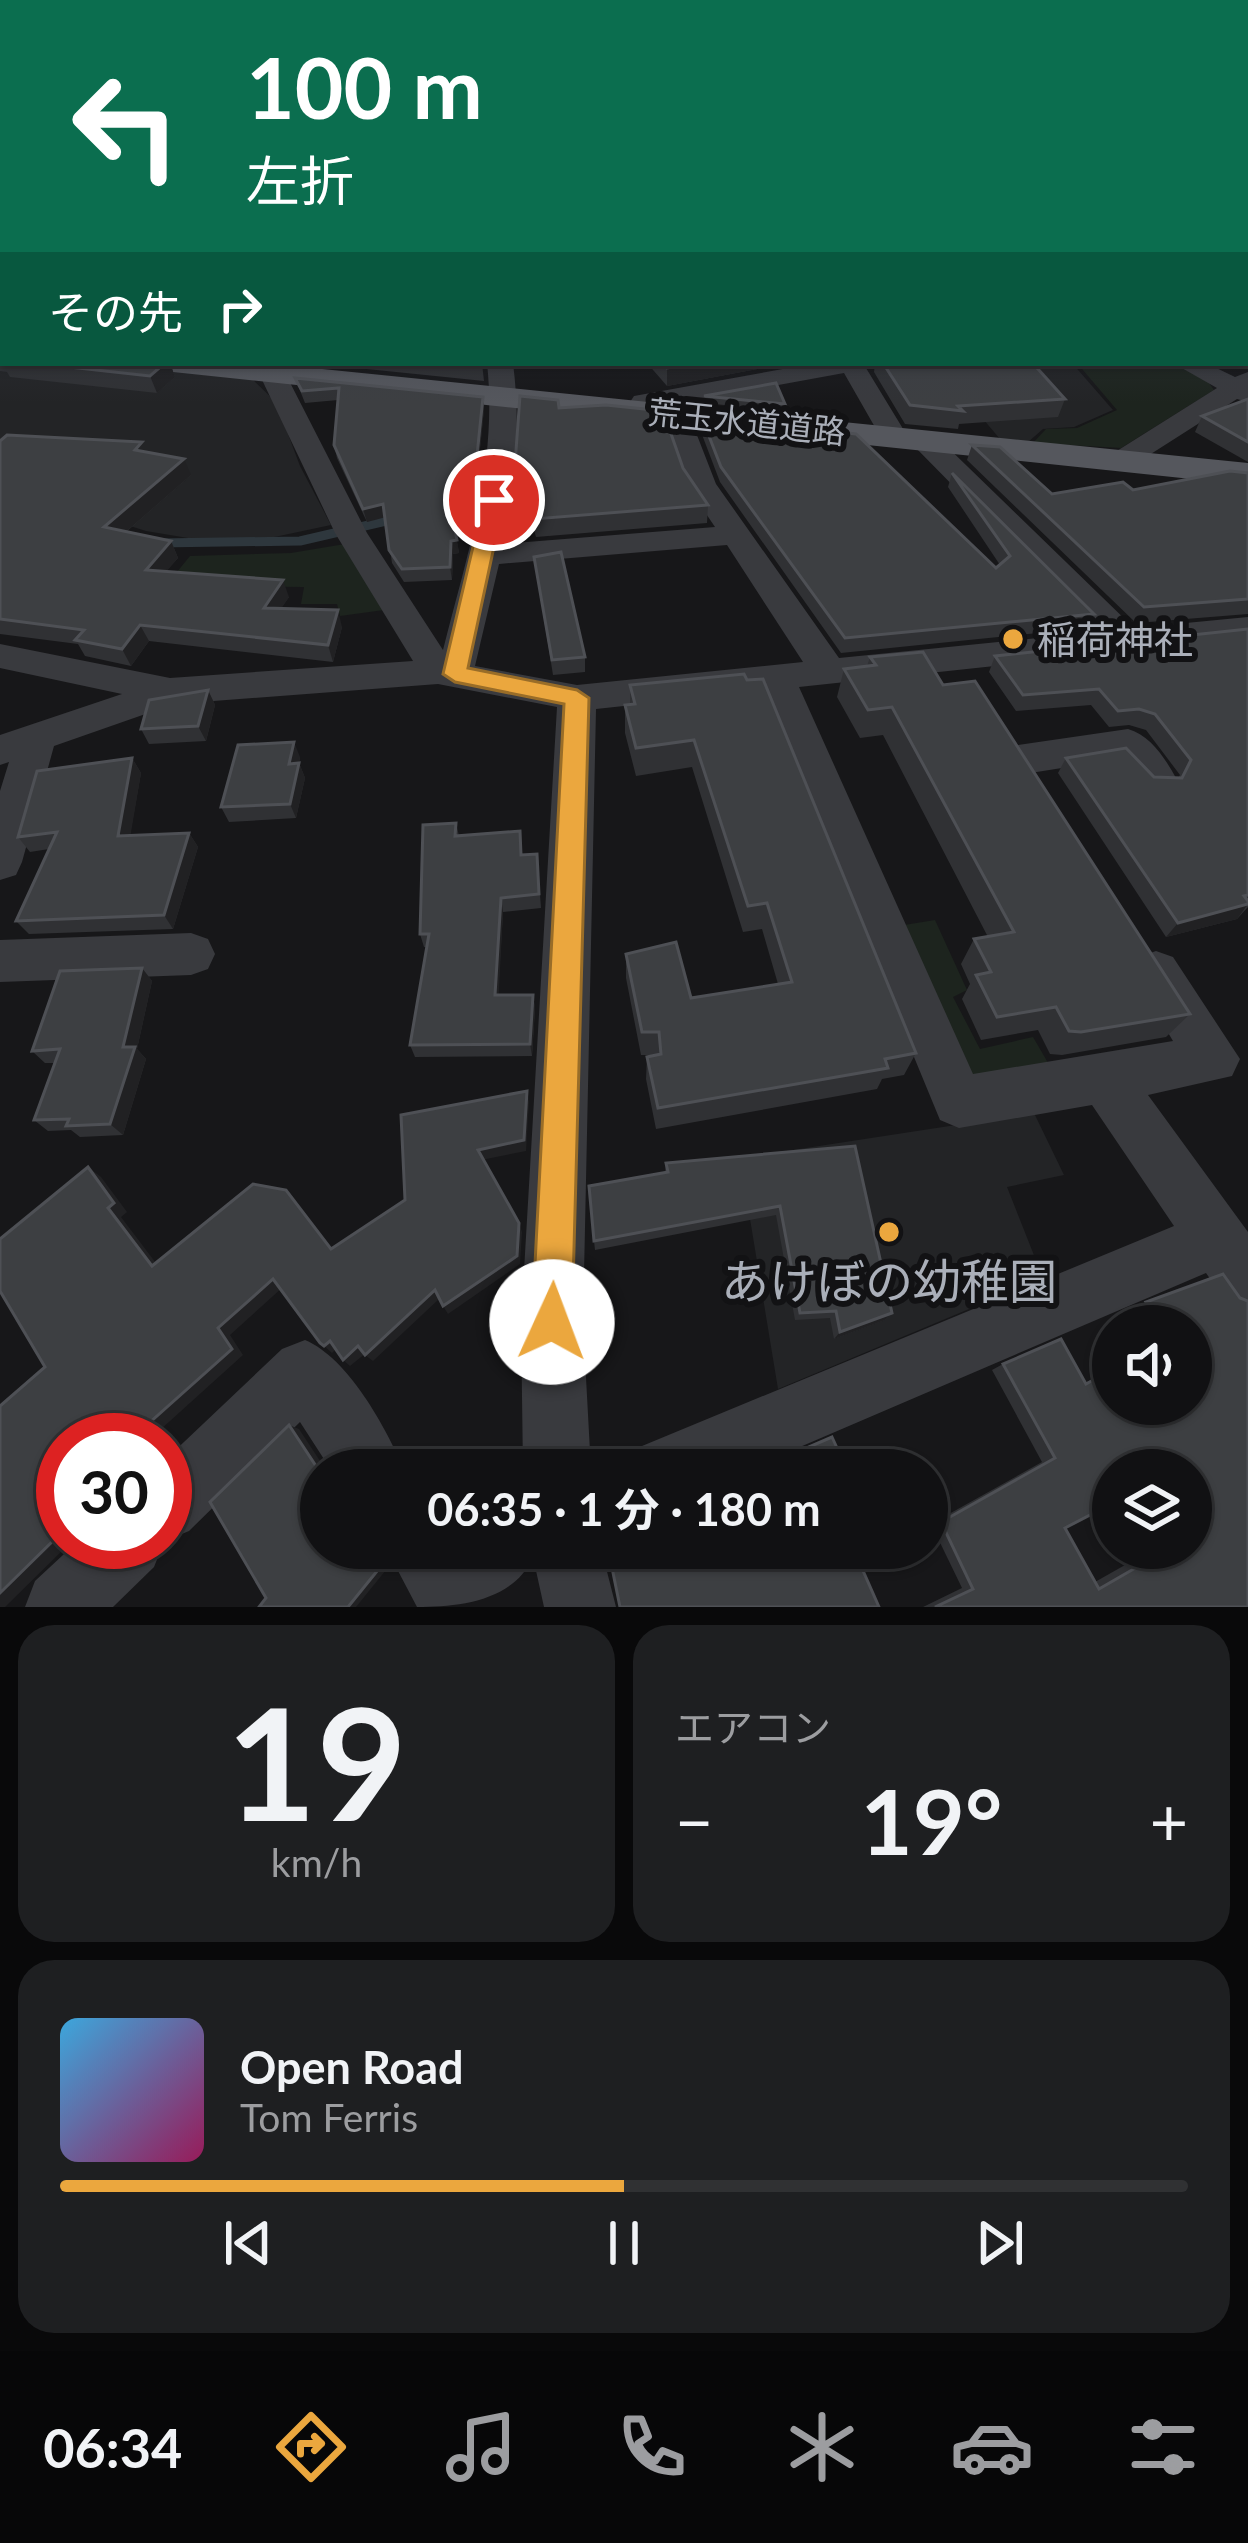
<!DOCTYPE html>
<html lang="ja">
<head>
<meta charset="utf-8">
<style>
	body { margin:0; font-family:Lato,"Noto Sans JP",sans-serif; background:#1e1f21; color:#f1f3f6; height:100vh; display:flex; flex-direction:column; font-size:45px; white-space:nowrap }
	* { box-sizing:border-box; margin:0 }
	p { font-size:39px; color:#9c9da0 }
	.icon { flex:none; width:66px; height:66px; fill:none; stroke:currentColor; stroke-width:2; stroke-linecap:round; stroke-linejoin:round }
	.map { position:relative; height:1607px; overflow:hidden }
	.drawer { display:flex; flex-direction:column; gap:18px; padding:18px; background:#09090a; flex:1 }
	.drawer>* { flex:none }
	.banner { position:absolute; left:0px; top:0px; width:1248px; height:366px; box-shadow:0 3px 9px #0004,0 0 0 3px #303133; background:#0b6e4f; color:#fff; overflow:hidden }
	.controls { position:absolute; left:1092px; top:1305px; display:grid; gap:24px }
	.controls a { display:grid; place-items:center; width:120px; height:120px; border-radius:50%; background:#111113; box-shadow:0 3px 9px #0004,0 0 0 3px #303133; font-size:60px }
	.speed { position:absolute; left:36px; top:1413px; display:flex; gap:24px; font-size:60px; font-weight:700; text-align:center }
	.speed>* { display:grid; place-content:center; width:156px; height:156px; border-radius:50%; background:#111113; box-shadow:0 3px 9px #0004,0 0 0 3px #303133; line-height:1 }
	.speed .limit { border:18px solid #d22; background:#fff; color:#111 }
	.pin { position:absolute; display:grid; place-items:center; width:102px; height:102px; color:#fff; margin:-51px; border:6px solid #fff; border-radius:50%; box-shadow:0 3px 12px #0007 }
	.me { position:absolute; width:132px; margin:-66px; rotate:2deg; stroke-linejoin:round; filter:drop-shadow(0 0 9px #0008) }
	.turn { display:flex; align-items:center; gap:42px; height:252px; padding:0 48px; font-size:54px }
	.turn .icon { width:156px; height:156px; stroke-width:2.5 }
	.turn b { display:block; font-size:84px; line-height:102px }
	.then { display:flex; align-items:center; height:114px; padding:0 48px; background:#0003; gap:24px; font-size:45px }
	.big { font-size:90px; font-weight:700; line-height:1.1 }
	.drawer .tile { flex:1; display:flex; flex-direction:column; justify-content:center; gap:18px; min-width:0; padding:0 42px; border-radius:36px; background:#1e1f21 }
	.drawer .dial { align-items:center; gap:0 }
	.dial b { font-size:156px; line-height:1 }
	.song { display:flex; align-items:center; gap:36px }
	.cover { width:144px; height:144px; border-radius:18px; background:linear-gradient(135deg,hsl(200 70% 55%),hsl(330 70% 35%)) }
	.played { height:12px; border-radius:6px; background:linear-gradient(90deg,#eba73e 50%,#303133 50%) }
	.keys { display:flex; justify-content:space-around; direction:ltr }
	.heat { display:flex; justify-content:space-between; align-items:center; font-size:66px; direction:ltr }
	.drawer .tiles { flex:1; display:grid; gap:18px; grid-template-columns:1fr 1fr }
	.tile:last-child { grid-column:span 2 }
	.trip { position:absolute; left:300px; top:1449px; width:648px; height:120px; border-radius:60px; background:#111113; box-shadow:0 3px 9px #0004,0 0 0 3px #303133; font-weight:700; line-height:120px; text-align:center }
	.dock { display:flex; height:192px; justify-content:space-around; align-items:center; background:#070708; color:#9c9da0 }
	.dock .icon { width:84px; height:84px }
	.dock .selected { color:#eba73e }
	.dock b { font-size:54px; color:#f1f3f6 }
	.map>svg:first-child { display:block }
	.built { fill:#232426 }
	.green { fill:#1d241e }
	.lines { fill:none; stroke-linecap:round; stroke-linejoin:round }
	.stream { stroke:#2e373d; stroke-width:9 }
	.minor { fill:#393a3e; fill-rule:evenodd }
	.major { fill:#55575d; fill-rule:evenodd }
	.wall { fill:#303134; fill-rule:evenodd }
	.shaded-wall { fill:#212123 }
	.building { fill:#3d3f42; stroke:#4e5055; stroke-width:3; fill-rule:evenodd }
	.route { fill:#eba73e; stroke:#996d28; stroke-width:3 }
	.poi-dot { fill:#eba73e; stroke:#121214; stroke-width:4.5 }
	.labels { text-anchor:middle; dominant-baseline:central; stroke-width:12; stroke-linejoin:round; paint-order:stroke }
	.far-street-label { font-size:33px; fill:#aaafb9; stroke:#121214 }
	.poi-label { font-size:39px; fill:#aaafb9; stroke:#121214; text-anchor:start }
	.near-poi-label { font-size:48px; fill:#aaafb9; stroke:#121214 }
</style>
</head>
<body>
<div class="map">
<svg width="1248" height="1607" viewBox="0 0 1248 1607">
	<rect width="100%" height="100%" fill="#171719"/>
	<g class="built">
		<polygon points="0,354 3,363 92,363 251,378 276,402 300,466 331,525 265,539 200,540 146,531 54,502 0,501"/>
		<polygon points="951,363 1072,363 1113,410 1074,427 1043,429 1027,443 1000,439 938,366"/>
		<polygon points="1034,1113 1064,1175 1007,1187 1043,1278 778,1389 740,1158"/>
	</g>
	<g class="green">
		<path d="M 1077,363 C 1115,363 1191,351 1214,390 L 1121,448 L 1033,443 L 1046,429 L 1077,428 L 1117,410 Z"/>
		<polygon points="345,544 384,610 340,616 337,604 301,604 304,587 218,586 159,594 190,556 291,553"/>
		<polygon points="935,920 967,990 953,997 980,1049 1033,1037 1058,1080 963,1096 892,927"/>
	</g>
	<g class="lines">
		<g class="stream">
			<polyline points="437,513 542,501"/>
			<polyline points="158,543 300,541 399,518"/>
		</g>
		<g class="minor">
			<polygon points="3,191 3,203 0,204 0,192"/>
			<polygon points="0,254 3,254 0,267"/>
			<path d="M 254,363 L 280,363 L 367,533 L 443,650 C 467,554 498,465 487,363 L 513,363 C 521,425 516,483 503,544 L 715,527 L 686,484 L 662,412 L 672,405 L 643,410 L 630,402 L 634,396 L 816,363 L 871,363 L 866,368 L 908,437 L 904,443 L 884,443 L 844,373 L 675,404 L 688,412 L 716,484 L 839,658 L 1097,632 L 914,446 L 910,440 L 924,432 L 934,434 L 1134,628 L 1248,617 L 1248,639 L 799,687 L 973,1074 L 1173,1041 L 1132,972 L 1139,957 L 1156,951 L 1173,957 L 1240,1059 L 1232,1076 L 1148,1095 L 1248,1232 L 1248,1312 L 1227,1303 L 1206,1273 L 746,1470 L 632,1470 L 642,1446 L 1174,1226 L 1092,1105 L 959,1128 L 940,1120 L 763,691 L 596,709 L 583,1322 L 591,1470 L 523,1470 L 521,1322 L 557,707 L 438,684 L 174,704 L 54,746 L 22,862 L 16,875 L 0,880 L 0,791 L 9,762 L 0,765 L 0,735 L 122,694 L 0,668 L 0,644 L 170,678 L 413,661 L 335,533 ZM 727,545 L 803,662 L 577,685 L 475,666 L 499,564 Z"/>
			<polygon points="1173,363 1206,363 1235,377 1248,372 1248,402 1237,399 1132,466 1112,466 1108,460 1112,454 1217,388"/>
			<path d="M 1128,729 C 1150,735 1165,758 1176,778 L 1170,789 C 1142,798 1134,780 1118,759 L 1018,775 L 1004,770 L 998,760 L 1004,750 L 1018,745 Z"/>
			<polygon points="191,933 208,939 215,954 208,969 191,975 0,982 0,940"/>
			<path d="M 305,1340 C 348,1358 386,1427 404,1470 L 331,1470 L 300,1422 L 189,1531 L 165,1541 L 165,1460 L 282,1349 Z"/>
			<polygon points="77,1542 164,1542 154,1567 113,1607 25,1607 35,1581"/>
			<path d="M 386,1548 L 601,1548 L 616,1607 L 544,1607 L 533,1557 C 514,1601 459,1607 417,1607 Z"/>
		</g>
		<polygon class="major" points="158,363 263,363 1248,463 1248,485 173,372"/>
	</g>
	<g class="wall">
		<polygon points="1245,178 1248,253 1248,348 1245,346"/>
		<polygon points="3,271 3,363 170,363 175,377 157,393 10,377 7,372 0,371 0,272"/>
		<polygon points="308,363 482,363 484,381"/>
		<polygon points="647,363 789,363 667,386"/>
		<polygon points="875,363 883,363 1065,399 1058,417 959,424 958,429 905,424 874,372"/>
		<polygon points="295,378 483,397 484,409 475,498 450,504 459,553 453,554 452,580 404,582 392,563 385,517 367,522 337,458 334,445 338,400 305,403"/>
		<polygon points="704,396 785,404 784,411 704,403"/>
		<polygon points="1248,399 1248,462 1195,432 1202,416"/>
		<polygon points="559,408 683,468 708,505 707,523 536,537 524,495 516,495 514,478"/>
		<polygon points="702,418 996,568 1000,565 948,487 952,473 1094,614 1087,628 841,653 720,482 701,432"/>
		<polygon points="0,441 146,452 191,475 126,532 171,541 178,558 166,571 289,597 281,608 342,627 333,662 149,641 131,666 85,656 78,644 0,634"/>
		<polygon points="972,445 1052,494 1133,490 1248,473 1248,614 1136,623 967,460"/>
		<polygon points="534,557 585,657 585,672 553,675"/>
		<polygon points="1248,629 1248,907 1237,919 1166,937 1058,773 1066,758 1154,777 1178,778 1180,775 1146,730 1129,725 1109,727 1091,705 1016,711 989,672 995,656"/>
		<polygon points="870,657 943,685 1190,1014 1166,1037 1062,1055 1050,1054 1038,1030 981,1040 962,999 970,984 961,964 974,939 988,937 883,735 860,738 837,697 844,669 867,666"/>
		<polygon points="744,674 916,1053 904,1075 882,1079 877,1089 656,1129 646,1079 647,1057 657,1055 641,1055 626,978 626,954 691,998 778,984 762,929 743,932 692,767 636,776 625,733 625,705 630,705 630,685"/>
		<polygon points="208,690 215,705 206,741 149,744 141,729"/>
		<polygon points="300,757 299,763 305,778 296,818 229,822 221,807"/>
		<polygon points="132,758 141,773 130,835 189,833 198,847 173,929 29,934 16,921 49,849 30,852 18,837"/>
		<polygon points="456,823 459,836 522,855 537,854 541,908 503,912 498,995 533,995 535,1008 532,1056 415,1057 410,1045 427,947 424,947 420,934"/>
		<polygon points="142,968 152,981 137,1049 146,1059 123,1135 80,1137 71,1130 48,1131 34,1120 55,1063 45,1063 32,1051"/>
		<polygon points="855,1146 892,1313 885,1320 834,1339 830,1318 795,1320 776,1215 595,1250 594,1241 665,1172 666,1163"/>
		<path d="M 1240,1298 L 1248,1607 L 923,1607 L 962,1588 L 931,1524 L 1042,1462 L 992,1370 L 1003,1364 L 1085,1383 L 1113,1368 L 1113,1404 L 1191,1326 L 1144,1326 L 1132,1310 L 1146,1302 ZM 1113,1470 L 1191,1470 L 1191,1548 L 1155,1548 L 1095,1582 L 1065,1528 Z"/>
	</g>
	<g class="shaded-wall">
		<polygon points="165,363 170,363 175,377 157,393 150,376"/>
		<polygon points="697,363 789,363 667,386 667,368"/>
		<polygon points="483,397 484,409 475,498 449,504 447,491"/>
		<polygon points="184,459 191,475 112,544 104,527"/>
		<polygon points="383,504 386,517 367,522 363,509"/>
		<polygon points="457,540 459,553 453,554 452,580 450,567 451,541"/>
		<polygon points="171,541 178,558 154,586 146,570"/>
		<polygon points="283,580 289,597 271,624 264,608"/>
		<polygon points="338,610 342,627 333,662 328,645"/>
		<polygon points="140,625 149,641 131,666 122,649"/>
		<polygon points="208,690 215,705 206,741 198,726"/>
		<polygon points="294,742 300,757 299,763 305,778 296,818 290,804 289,764"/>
		<polygon points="132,758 141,773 128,850 118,836"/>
		<polygon points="189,833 198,847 173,929 164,915"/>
		<polygon points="501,898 503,912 498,1008 495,995"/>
		<polygon points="1248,904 1237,919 1166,937 1178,923"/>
		<polygon points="142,968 152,981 137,1049 146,1059 123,1135 110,1124 123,1047"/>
		<polygon points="533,995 535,1008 532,1056 530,1044"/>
		<polygon points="527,1091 529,1102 526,1151 481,1160 478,1150"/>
		<polygon points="88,1167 101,1177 127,1212 121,1217 165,1275 152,1266 108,1208"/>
		<polygon points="519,1223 522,1232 520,1264 448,1314 443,1306"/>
		<polygon points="273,1279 283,1287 230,1335 243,1355 149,1440 130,1440 218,1328"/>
		<polygon points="435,1290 440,1298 373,1361 365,1355"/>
		<polygon points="892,1313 885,1320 834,1339 840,1332"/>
		<polygon points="330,1341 338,1347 332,1353 324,1346"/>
		<polygon points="358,1346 366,1353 350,1366 343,1360"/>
		<polygon points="289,1425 299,1429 326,1470 318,1469"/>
		<polygon points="56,1538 63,1538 63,1542 71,1542 5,1607 0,1607 0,1593"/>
		<polygon points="375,1548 382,1548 390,1565 356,1607 348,1607"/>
	</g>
	<g class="building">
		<polygon points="1245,178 1248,178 1248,331 1245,330"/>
		<polygon points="3,271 3,355 0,355 0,272"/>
		<polygon points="33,363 165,363 150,376"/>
		<polygon points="662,363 697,363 667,368"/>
		<polygon points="883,363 1030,363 1037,368 1065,399 958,406 963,411 910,405"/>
		<polygon points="295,378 483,397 474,485 447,491 457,540 451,541 450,567 402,569 389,550 383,504 363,509 334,445 339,388 302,391"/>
		<polygon points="776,383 785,404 704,396"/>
		<polygon points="520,396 558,400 559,408 606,405 663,411 683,468 708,505 534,519 522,477 514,478"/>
		<polygon points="1248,399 1248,442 1202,416"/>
		<polygon points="702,418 856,434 996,568 1010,556 952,473 1094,614 845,638 721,467"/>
		<polygon points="7,435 142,442 135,450 184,459 104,527 171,541 146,570 283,580 264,608 338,610 328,645 140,625 122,649 75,640 84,630 0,619 0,441"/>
		<polygon points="972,445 1000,447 1052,494 1123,482 1133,490 1230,471 1248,473 1248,599 1144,607"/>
		<polygon points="561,552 585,657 552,660 534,557"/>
		<polygon points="1248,629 1248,895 1244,896 1248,901 1248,904 1178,923 1066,758 1126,748 1154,777 1182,778 1191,760 1155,714 1139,709 1118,711 1099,689 1023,695 995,656"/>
		<polygon points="923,652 943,685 975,681 1190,1014 1081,1032 1069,1031 1056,1007 997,1017 976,975 991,972 974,939 1014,932 892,707 868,710 844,669 876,665 870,657"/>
		<polygon points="744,674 747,680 763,679 916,1053 885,1059 888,1068 658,1108 647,1057 661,1054 659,1032 642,1032 626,954 676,942 691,998 792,982 767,903 748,906 694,740 636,748 625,705 635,704 630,685"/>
		<polygon points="208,690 198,726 141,729 149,700"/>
		<polygon points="294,742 289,764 299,763 290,804 221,807 238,745"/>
		<polygon points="132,758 118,836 189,833 164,915 16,921 57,832 18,837 37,771"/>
		<polygon points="456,823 455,836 520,831 521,855 537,854 539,894 501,898 495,995 533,995 530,1044 410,1045 429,934 420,934 423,825"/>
		<polygon points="142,968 123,1047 135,1047 110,1124 66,1126 69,1119 34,1120 60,1049 32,1051 60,971"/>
		<polygon points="527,1091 524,1140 478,1150 519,1223 517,1256 443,1306 435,1290 365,1355 358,1346 343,1360 330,1341 324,1346 320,1343 273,1279 218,1328 232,1349 130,1440 63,1440 63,1537 56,1538 0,1593 0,1406 45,1367 0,1291 0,1239 88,1167 114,1203 108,1208 152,1266 253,1184 286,1190 331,1249 405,1200 401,1115"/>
		<polygon points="855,1146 892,1313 840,1332 836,1311 800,1313 780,1206 594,1241 589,1186 668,1172 666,1163"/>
		<path d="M 1223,1274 L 1240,1298 L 1248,1301 L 1248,1607 L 935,1607 L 973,1589 L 941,1522 L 1055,1458 L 1003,1364 L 1061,1339 L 1086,1384 L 1113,1369 L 1113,1404 L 1191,1404 L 1191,1326 L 1163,1326 L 1146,1302 ZM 1113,1470 L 1191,1470 L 1191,1548 L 1170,1548 L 1099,1589 L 1065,1528 L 1113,1503 Z"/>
		<polygon points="289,1425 318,1469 325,1470 321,1470 321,1548 375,1548 382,1565 348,1607 259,1607 266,1598 210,1502"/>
		<polygon points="832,1437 847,1470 761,1470 760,1468"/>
		<polygon points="608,1548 853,1548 879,1607 620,1607"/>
	</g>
	<linearGradient id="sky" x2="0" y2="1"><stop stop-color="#0d0d0e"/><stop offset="0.44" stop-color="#363c49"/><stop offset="1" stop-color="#363c49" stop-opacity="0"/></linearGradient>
	<rect width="1248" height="403" fill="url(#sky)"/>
	<polygon class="route" points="494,494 504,500 468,668 577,690 589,698 572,1322 566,1336 552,1342 537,1336 532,1322 564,704 455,682 443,674 484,500"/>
	<g class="poi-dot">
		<circle cx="1013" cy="639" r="12"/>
		<circle cx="889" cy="1232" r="12"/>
	</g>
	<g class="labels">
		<g class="far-street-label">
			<text transform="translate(747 421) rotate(6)">荒玉水道道路</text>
		</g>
		<g class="poi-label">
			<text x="1037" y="639">稲荷神社</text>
		</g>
		<g class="near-poi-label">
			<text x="889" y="1280">あけぼの幼稚園</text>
		</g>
	</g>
</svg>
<div class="controls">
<a><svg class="icon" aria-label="sound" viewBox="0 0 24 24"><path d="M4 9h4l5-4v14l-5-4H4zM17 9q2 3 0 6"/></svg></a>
<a><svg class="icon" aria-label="layers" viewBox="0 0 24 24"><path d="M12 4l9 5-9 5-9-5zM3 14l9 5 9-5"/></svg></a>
</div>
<div class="speed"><div class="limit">30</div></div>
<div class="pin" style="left:494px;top:500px;background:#d93025"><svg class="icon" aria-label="arrive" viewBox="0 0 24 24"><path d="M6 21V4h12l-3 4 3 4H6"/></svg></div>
<svg class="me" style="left:552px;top:1322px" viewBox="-20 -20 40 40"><circle r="19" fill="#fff"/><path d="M0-13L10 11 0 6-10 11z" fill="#eba73e"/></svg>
<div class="trip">06:35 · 1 分 · 180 m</div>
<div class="banner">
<div class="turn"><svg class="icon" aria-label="left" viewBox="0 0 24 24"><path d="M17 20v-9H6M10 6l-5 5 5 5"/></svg><div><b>100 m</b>左折</div></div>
<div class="then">その先<svg class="icon" aria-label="right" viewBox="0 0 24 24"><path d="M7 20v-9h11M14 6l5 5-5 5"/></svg></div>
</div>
</div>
<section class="drawer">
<div class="tiles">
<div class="tile dial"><b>19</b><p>km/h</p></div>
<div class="tile"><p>エアコン</p>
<div class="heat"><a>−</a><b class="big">19°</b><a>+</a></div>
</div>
<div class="tile">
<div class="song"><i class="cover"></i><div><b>Open Road</b><p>Tom Ferris</p></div></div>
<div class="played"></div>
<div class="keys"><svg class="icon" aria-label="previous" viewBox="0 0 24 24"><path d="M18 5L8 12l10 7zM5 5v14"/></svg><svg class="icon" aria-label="pause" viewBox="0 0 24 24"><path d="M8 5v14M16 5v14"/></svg><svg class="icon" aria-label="next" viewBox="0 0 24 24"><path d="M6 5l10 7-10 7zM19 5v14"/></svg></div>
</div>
</div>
</section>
<nav class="dock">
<b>06:34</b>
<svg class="icon selected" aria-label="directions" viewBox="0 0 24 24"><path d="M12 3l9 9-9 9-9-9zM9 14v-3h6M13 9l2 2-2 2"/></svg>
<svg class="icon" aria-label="music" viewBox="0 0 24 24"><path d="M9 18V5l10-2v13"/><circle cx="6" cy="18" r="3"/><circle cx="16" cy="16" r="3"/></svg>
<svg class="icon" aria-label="phone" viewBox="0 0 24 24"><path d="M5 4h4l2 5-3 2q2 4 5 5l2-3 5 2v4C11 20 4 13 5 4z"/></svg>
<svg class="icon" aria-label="climate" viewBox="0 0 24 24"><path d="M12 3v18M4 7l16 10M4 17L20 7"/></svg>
<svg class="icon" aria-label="car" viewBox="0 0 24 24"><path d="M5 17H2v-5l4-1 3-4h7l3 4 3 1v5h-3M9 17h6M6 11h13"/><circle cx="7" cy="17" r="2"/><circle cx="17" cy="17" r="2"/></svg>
<svg class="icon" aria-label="filters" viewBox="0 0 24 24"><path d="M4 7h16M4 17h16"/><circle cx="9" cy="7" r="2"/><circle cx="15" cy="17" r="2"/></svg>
</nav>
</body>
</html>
